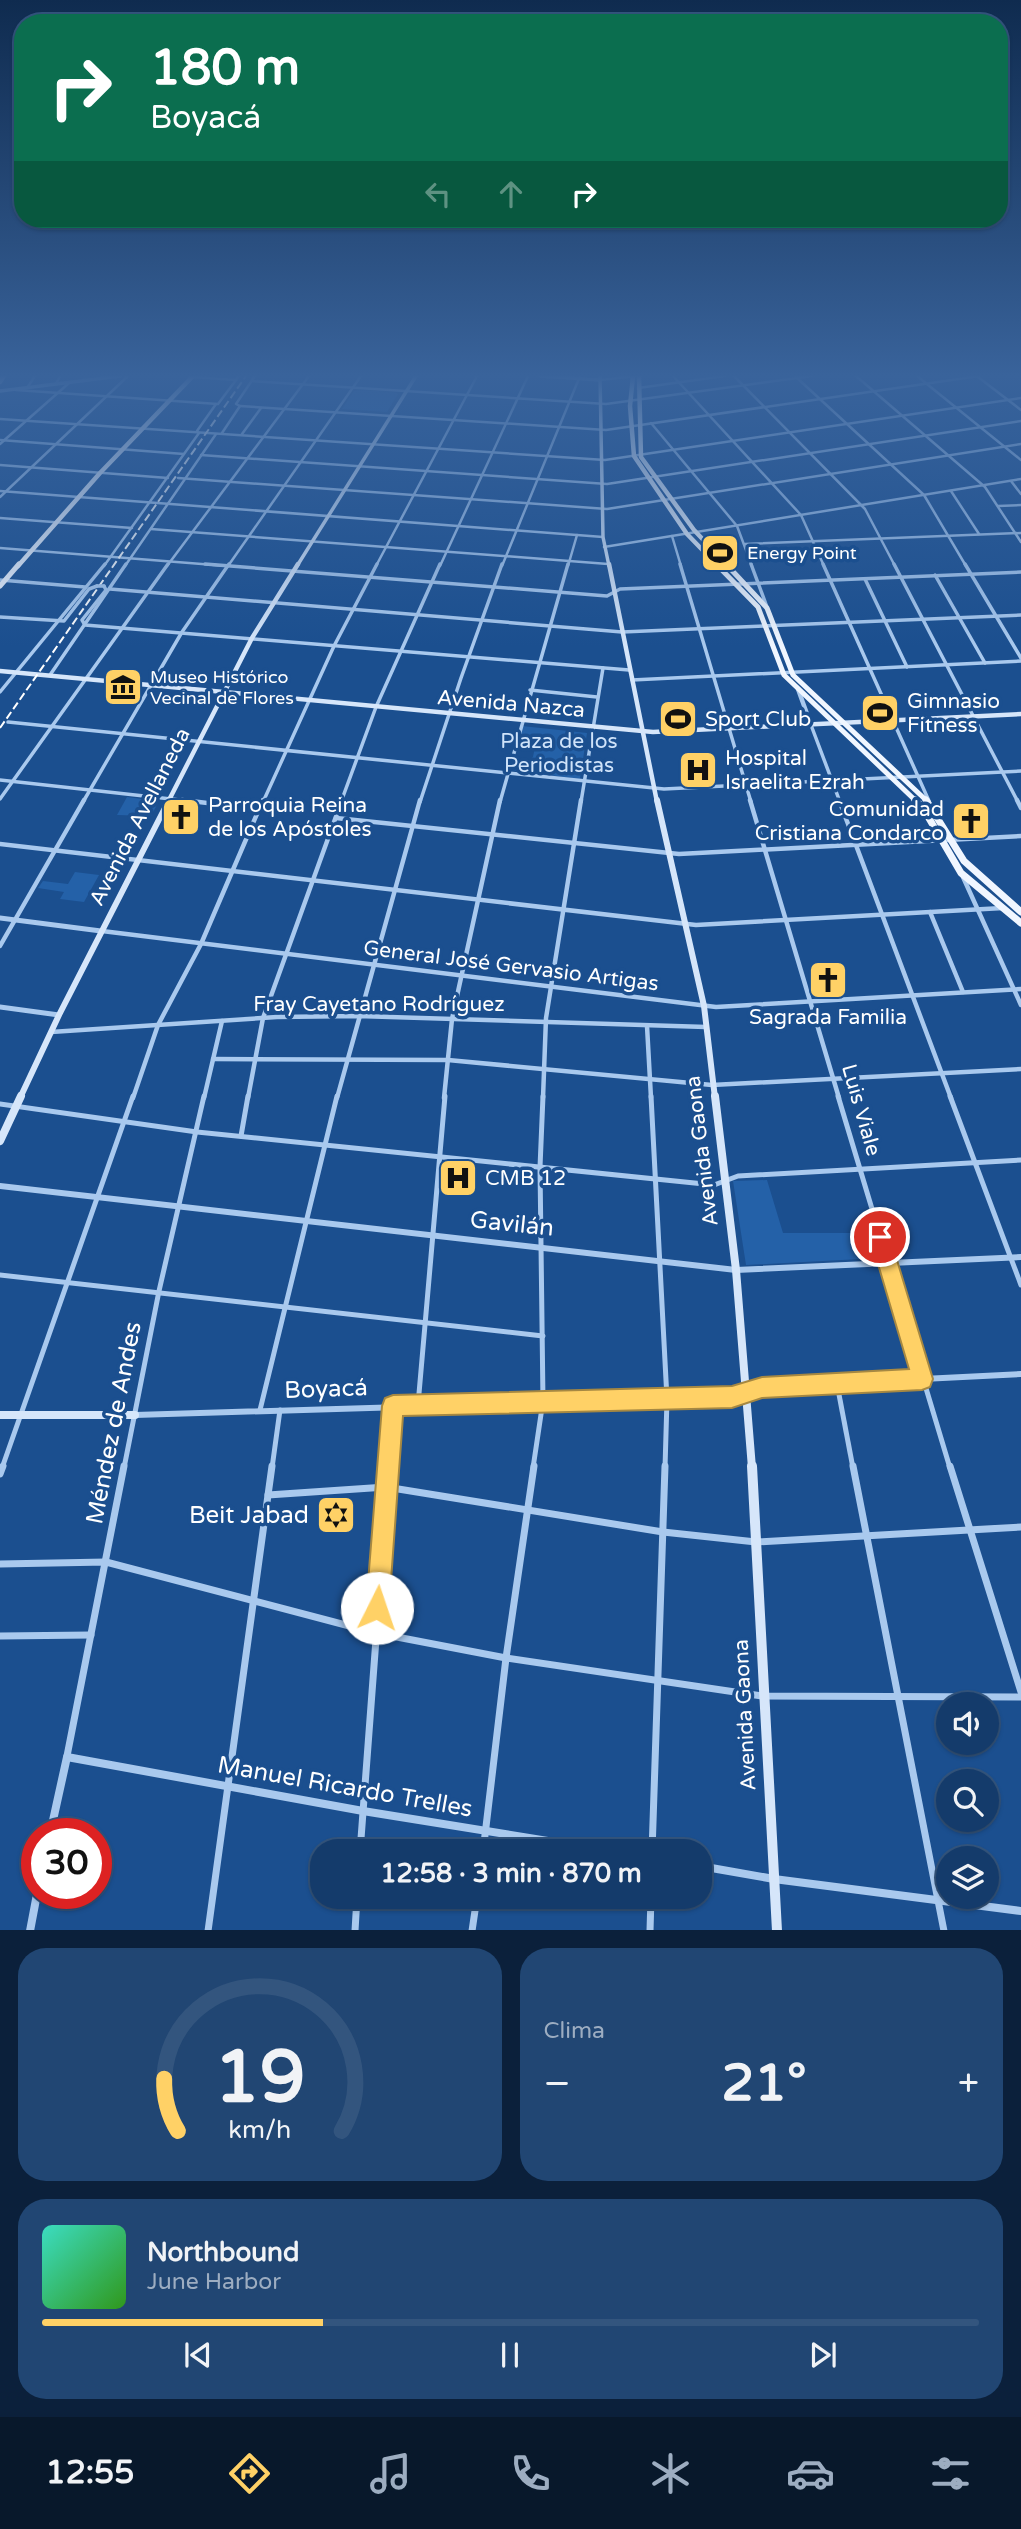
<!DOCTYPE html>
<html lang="es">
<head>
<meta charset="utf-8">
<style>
	body { margin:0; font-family:"Varela Round",sans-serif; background:#214673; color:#f1f3f6; height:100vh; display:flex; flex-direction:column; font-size:26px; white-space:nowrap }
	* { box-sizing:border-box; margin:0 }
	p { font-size:23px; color:#9dadc1 }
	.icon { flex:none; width:38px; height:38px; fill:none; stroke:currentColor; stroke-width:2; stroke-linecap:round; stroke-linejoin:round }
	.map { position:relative; height:1930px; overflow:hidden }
	.details { display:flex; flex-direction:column; gap:18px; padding:18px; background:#0b203b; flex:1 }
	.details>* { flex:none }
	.guide { position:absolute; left:14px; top:14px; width:994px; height:214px; border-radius:28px; box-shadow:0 2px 5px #0004,0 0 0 2px #33557e; background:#0b6e4f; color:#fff; overflow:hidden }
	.tools { position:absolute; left:936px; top:1692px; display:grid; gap:14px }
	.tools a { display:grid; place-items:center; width:63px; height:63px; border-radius:50%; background:#143b6b; box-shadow:0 2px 5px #0004,0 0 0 2px #33557e; font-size:35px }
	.speed { position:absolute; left:21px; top:1818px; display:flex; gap:14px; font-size:35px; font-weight:700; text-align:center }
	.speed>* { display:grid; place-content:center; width:91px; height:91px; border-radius:50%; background:#143b6b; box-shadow:0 2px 5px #0004,0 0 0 2px #33557e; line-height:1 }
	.speed .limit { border:10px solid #d22; background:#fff; color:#111 }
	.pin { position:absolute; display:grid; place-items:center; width:60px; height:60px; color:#fff; margin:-30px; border:4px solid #fff; border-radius:50%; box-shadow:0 2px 7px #0007 }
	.me { position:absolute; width:77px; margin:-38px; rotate:4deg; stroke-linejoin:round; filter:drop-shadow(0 0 5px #0008) }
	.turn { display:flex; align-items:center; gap:24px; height:147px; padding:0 21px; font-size:32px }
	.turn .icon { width:91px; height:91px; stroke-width:2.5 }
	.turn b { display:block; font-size:49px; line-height:60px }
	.lanes { display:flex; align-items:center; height:66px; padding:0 21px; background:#0003; justify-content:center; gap:35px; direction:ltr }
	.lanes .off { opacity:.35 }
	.big { font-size:52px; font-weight:800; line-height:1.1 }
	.details .card { flex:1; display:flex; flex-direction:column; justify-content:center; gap:10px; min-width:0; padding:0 24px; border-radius:28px; background:#214673 }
	.details .dial { align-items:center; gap:0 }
	.dial svg { height:182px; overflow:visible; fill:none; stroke:#33557e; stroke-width:7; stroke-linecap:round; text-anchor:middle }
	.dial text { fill:#f1f3f6; stroke:none }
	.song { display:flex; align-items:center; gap:21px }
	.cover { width:84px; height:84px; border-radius:10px; background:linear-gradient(135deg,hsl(170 70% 55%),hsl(110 70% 35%)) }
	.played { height:7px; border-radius:4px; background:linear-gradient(90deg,#ffd166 30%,#33557e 30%) }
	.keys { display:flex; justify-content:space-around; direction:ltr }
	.heat { display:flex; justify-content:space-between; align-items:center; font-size:38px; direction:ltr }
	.details .tiles { flex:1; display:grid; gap:18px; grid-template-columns:1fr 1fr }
	.card:last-child { grid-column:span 2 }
	.trip { position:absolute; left:310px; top:1839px; width:402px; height:70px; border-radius:28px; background:#143b6b; box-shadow:0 2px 5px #0004,0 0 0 2px #33557e; font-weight:800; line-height:70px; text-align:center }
	.tab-bar { display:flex; height:112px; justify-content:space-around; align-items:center; background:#08182b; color:#9dadc1 }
	.tab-bar .icon { width:49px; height:49px }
	.tab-bar .on { color:#ffd166 }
	.tab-bar b { font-size:32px; color:#f1f3f6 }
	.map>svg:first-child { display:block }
	.green { fill:#2461a8 }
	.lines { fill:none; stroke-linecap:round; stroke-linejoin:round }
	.minor-far4 { stroke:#a9c9ee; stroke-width:2.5 }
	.minor-far3 { stroke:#a9c9ee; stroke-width:3.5 }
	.minor-far2 { stroke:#a9c9ee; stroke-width:4.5 }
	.minor-far1 { stroke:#a9c9ee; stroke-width:5 }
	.minor { stroke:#a9c9ee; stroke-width:7 }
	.tertiary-far4 { stroke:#a9c9ee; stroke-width:3.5 }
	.tertiary-far3 { stroke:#a9c9ee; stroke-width:4.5 }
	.tertiary-far2 { stroke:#a9c9ee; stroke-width:5 }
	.tertiary-far1 { stroke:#a9c9ee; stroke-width:6 }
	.tertiary { stroke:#a9c9ee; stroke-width:8 }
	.secondary-far4 { stroke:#d6e6fa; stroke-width:3.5 }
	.secondary-far3 { stroke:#d6e6fa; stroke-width:4.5 }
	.secondary-far2 { stroke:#d6e6fa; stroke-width:6 }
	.secondary-far1 { stroke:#d6e6fa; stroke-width:8 }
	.secondary { stroke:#d6e6fa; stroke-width:10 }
	.primary-far2 { stroke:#f0f6ff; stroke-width:4.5 }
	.primary-far1 { stroke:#f0f6ff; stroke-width:5 }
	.primary { stroke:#f0f6ff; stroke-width:7 }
	.rail { stroke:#fff; stroke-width:2; stroke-dasharray:8 3.5; stroke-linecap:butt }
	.minor-bridge { stroke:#a9c9ee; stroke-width:3.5 }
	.route { fill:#ffd166; stroke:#a68842; stroke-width:2 }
	.labels { text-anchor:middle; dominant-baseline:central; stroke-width:7; stroke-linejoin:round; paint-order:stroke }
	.far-poi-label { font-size:18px; fill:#fff; stroke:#1b4f8f; text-anchor:start }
	.poi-label { font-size:21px; fill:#fff; stroke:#1b4f8f; text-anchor:start }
	.street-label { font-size:21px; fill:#fff; stroke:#1b4f8f }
	.park-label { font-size:21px; fill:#cfe3fa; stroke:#1b4f8f }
	.near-street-label { font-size:24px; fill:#fff; stroke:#1b4f8f }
	.near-poi-label { font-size:24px; fill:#fff; stroke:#1b4f8f; text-anchor:end }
</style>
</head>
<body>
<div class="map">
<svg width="1021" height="1931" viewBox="0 0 1021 1931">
	<rect width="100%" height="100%" fill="#1b4f8f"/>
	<g class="green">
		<polygon points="359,390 394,392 398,394 387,412 342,409 354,391"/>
		<polygon points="522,726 587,733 580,779 511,770 514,760 526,761 533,757 536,741 519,738"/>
		<polygon points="127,797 157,801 158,803 151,816 117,815"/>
		<polygon points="75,872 99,875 84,902 60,899 64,892 38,888 43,881 68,884"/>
		<polygon points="767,1180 783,1233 874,1233 879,1258 746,1265 733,1181"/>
	</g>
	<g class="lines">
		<g class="minor-far4">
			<polyline points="673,376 801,515 824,566"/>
			<polyline points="734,376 865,509 895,566"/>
			<polyline points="856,376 985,487 1021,542"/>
			<polyline points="917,376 1021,460"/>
			<polyline points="192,377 236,380"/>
			<polyline points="796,377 924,495 966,566"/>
			<polyline points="978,377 1021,410"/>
			<polyline points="600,380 636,376"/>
			<polyline points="252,381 606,404 812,376"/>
			<polyline points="56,384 60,376"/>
			<polyline points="27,388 35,376"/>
			<polyline points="638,388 725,376"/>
			<polyline points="16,390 218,404 239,376"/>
			<polyline points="240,406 606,430 979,376"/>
			<polyline points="0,419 605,460 1021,398"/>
			<polyline points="651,423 737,526 752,566"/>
			<polyline points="197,431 216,404"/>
			<polyline points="222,433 240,406 236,404 255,376"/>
			<polyline points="242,434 261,408"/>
			<polyline points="0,440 184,454"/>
			<polyline points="0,444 69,383"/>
			<polyline points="201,455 607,484 1021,421"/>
			<polyline points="0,465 168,478"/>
			<polyline points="178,478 607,509 1021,444"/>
			<polyline points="1011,481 1021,494"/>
			<polyline points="0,491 603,537"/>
			<polyline points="951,491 979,534"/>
			<polyline points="0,497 128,376"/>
			<polyline points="998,506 1021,505"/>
			<polyline points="0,518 132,528"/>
			<polyline points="151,529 608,564"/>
			<polyline points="672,536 681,566"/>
			<polyline points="745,544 1021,533"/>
			<polyline points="604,547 1021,479"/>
			<polyline points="0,548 227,566"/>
			<polyline points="104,566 199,433"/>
			<polyline points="125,566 216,434"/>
			<polyline points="167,566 309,376"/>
			<polyline points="228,566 361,376"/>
			<polyline points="376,566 477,376"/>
			<polyline points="440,566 528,376"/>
			<polyline points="502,566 580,376"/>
			<polyline points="568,566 577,535"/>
		</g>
		<g class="minor-far3">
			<polyline points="205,564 607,596 620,589 1021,572"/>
			<polyline points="680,564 751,802"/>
			<polyline points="751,564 767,607"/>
			<polyline points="823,564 929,801"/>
			<polyline points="894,564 1018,802"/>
			<polyline points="965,564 1021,658"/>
			<polyline points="935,575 985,663"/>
			<polyline points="865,579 907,667"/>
			<polyline points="0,580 85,587"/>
			<polyline points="104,586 106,590 82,620 85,625 629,670"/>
			<polyline points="110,589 622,632 1021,615"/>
			<polyline points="0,617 64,621 89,589 97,586"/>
			<polyline points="50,675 126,564"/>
			<polyline points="632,680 1021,661"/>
			<polyline points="530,690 597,697"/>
			<polyline points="0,692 105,564"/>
			<polyline points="8,722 664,789 1021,771"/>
			<polyline points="811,725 840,802"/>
			<polyline points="0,780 198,802"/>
			<polyline points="0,799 168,564"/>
			<polyline points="83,802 182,632 229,564"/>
			<polyline points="263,802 334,646 377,564"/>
			<polyline points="341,802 376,707 440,564"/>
			<polyline points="420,802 461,678 502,564"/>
			<polyline points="500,802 568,564"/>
			<polyline points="581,802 603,668"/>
		</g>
		<g class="minor-far2">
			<polyline points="182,800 259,809"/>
			<polyline points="750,800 839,1098"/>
			<polyline points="839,800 951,1098"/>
			<polyline points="1017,800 1021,808"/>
			<polyline points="844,812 922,808"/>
			<polyline points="336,818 679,854 1021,836"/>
			<polyline points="0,844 696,925 1003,908"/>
			<polyline points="963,877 1021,1005"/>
			<polyline points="930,912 963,992"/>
			<polyline points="102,931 716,1007 1021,989"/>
			<polyline points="0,946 84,800"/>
			<polyline points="647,1026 651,1098"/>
			<polyline points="51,1032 277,1017 358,1016 706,1027"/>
			<polyline points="213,1059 448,1060 712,1085 1021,1069"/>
			<polyline points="133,1098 158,1025 201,944 263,800"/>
			<polyline points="204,1098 222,1021"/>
			<polyline points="248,1098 263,1018 342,800"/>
			<polyline points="337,1098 420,800"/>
			<polyline points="444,1098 452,1019 500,800"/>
			<polyline points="543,1098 546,1018 581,800"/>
		</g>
		<g class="minor-far1">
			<polyline points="651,1096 667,1399 665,1468"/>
			<polyline points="838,1096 950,1468"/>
			<polyline points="950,1096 1021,1285"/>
			<polyline points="0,1104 197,1132 714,1185 738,1176 1021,1160"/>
			<polyline points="241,1136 248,1096"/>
			<polyline points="0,1275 543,1336"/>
			<polyline points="837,1384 853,1468"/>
			<polyline points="418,1405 445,1096"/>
			<polyline points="260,1410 337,1096"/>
			<polyline points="2,1468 133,1096"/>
			<polyline points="124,1468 159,1291 204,1096"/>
			<polyline points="272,1468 280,1410"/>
			<polyline points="388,1468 393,1407"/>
			<polyline points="533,1468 543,1401 540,1167 543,1096"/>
		</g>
		<g class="minor">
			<polyline points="853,1466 944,1931"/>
			<polyline points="950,1466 1021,1692"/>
			<polyline points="0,1474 3,1466"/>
			<polyline points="268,1495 386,1487 663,1532 756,1542 1021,1527"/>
			<polyline points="0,1564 106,1562 376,1633 506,1658 762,1696 1021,1697"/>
			<polyline points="0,1636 91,1635"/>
			<polyline points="67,1756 124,1466"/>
			<polyline points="360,1852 389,1466"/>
			<polyline points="483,1852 506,1658 534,1466"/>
			<polyline points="652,1852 665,1466"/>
			<polyline points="208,1931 272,1466"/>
			<polyline points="355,1931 357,1897"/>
			<polyline points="472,1931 477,1897"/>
			<polyline points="650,1931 651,1897"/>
		</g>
		<g class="tertiary-far4">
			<polyline points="540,376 600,380"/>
			<polyline points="0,391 120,376"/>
		</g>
		<polyline class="tertiary-far3" points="798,689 811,725"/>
		<g class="tertiary-far2">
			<polyline points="0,918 101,931"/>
			<polyline points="0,1007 59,1015"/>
		</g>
		<g class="tertiary-far1">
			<polyline points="0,1186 736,1270 1021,1257"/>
			<polyline points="135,1415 732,1397 762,1387 1021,1374"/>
		</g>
		<g class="tertiary">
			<polyline points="50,1834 67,1757 363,1811 616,1852"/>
			<polyline points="700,1866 774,1879 1021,1911"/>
			<polyline points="30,1931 37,1894"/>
		</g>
		<g class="secondary-far4">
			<polyline points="600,376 603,537 609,566"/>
			<polyline points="297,566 416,376"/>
		</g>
		<g class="secondary-far3">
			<polyline points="609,564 657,802"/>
			<polyline points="0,671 653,732 1021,714"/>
			<polyline points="168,802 252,638 298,564"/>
		</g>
		<g class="secondary-far2">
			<polyline points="657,800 704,1006 715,1098"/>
			<polyline points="20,1098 59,1015 169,800"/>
		</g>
		<g class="secondary-far1">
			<polyline points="715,1096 736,1270 752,1468"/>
			<polyline points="0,1141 21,1096"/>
			<polyline points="0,1415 135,1415"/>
		</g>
		<polyline class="secondary" points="752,1466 777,1931"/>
		<g class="primary-far2">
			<polyline points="633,376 630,406 634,456 687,534 718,566"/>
			<polyline points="639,376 641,457 694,530 728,566"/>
			<polyline points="0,382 4,376"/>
			<polyline points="18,566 100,473 193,376"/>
		</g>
		<g class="primary-far1">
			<polyline points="716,564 758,607 784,675 917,802"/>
			<polyline points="726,564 767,608 793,675 928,802"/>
			<polyline points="0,586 19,564"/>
		</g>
		<g class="primary">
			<polyline points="915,800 923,808 961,873 1021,923"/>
			<polyline points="926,800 964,861 1021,912"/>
		</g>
		<polyline class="rail" points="0,728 246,376"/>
		<polyline class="minor-bridge" points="97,586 104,586"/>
	</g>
	<linearGradient id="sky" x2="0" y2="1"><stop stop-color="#0f2b4f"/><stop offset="0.58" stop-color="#39639b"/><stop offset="1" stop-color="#39639b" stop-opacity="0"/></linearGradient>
	<rect width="1021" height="647" fill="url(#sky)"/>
	<polygon class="route" points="880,1228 887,1231 890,1237 933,1379 930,1387 922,1390 762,1398 732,1408 403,1416 389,1608 386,1617 377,1620 369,1617 366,1608 382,1406 385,1398 393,1395 732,1386 762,1377 909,1369 870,1237 873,1231"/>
	<defs>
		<g id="stadium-square" transform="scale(2.0125)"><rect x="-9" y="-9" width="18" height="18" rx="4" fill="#ffd166" stroke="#1b4f8f"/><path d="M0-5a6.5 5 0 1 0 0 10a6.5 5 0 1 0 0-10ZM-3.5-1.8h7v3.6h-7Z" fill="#111"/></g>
		<g id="museum-square" transform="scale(2.0125)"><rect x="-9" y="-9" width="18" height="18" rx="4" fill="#ffd166" stroke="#1b4f8f"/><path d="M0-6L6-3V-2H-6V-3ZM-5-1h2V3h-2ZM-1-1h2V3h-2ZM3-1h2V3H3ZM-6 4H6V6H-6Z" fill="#111"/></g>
		<g id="hospital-square" transform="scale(2.0125)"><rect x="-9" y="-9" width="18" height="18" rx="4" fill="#ffd166" stroke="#1b4f8f"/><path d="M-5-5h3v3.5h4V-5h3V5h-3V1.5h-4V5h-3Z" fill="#111"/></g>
		<g id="church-square" transform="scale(2.0125)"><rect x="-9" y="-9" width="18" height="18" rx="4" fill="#ffd166" stroke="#1b4f8f"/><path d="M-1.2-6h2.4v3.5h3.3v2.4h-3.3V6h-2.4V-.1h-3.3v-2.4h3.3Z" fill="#111"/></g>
		<g id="synagogue-square" transform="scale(2.0125)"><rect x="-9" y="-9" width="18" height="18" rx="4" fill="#ffd166" stroke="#1b4f8f"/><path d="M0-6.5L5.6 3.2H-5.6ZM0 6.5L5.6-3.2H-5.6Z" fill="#111"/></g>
	</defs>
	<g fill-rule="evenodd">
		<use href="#stadium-square" x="720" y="553"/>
		<use href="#museum-square" x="123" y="687"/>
		<use href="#stadium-square" x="880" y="713"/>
		<use href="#stadium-square" x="678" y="719"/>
		<use href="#hospital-square" x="698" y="770"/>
		<use href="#church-square" x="181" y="817"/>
		<use href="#church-square" x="971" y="821"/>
		<use href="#church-square" x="828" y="980"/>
		<use href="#hospital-square" x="458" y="1178"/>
		<use href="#synagogue-square" x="336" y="1515"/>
	</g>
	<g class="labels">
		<g class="far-poi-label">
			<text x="747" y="553">Energy Point</text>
			<text x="150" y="677">Museo Histórico<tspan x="150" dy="21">Vecinal de Flores</tspan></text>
		</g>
		<g class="poi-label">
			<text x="907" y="701">Gimnasio<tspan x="907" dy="24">Fitness</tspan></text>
			<text x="705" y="719">Sport Club</text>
			<text x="725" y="758">Hospital<tspan x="725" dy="24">Israelita Ezrah</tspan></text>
			<text x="208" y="805">Parroquia Reina<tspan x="208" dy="24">de los Apóstoles</tspan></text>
			<text x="944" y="809" text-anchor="end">Comunidad<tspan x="944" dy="24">Cristiana Condarco</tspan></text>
			<text x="828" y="1017" text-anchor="middle">Sagrada Familia</text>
			<text x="485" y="1178">CMB 12</text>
		</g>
		<g class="street-label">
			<text transform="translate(511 704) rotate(5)">Avenida Nazca</text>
			<text transform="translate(140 817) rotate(-63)">Avenida Avellaneda</text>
			<text transform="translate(511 966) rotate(7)">General José Gervasio Artigas</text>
			<text x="379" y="1004">Fray Cayetano Rodríguez</text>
			<text transform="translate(861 1110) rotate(74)">Luis Viale</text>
			<text transform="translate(702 1151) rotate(-97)">Avenida Gaona</text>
			<text transform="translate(745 1715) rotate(-93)">Avenida Gaona</text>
		</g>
		<g class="park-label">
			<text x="559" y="741">Plaza de los<tspan x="559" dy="24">Periodistas</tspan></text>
		</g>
		<g class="near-street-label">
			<text transform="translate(512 1224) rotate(6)">Gavilán</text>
			<text transform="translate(326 1389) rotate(-2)">Boyacá</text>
			<text transform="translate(114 1423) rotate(-79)">Méndez de Andes</text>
			<text transform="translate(345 1787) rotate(10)">Manuel Ricardo Trelles</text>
		</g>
		<g class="near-poi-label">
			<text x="309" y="1515">Beit Jabad</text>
		</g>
	</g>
</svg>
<div class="tools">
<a><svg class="icon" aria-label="sound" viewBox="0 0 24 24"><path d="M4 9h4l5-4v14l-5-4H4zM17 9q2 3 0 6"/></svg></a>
<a><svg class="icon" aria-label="search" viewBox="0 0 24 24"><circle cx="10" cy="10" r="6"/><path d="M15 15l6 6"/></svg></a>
<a><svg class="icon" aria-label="layers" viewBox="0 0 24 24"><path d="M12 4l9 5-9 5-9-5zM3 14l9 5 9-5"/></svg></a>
</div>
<div class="speed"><div class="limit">30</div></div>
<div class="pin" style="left:880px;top:1237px;background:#d93025"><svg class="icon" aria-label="arrive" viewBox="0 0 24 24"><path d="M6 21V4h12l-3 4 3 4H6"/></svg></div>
<svg class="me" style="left:377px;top:1608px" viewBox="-20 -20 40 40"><circle r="19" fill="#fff"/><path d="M0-13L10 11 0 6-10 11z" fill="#ffd166"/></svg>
<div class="trip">12:58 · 3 min · 870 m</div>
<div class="guide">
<div class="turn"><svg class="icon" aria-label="right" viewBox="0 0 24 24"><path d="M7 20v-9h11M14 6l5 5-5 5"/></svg><div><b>180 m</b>Boyacá</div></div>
<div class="lanes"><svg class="icon off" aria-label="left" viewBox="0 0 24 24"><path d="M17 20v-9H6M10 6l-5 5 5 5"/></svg><svg class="icon off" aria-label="ahead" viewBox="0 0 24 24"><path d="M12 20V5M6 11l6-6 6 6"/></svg><svg class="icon" aria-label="right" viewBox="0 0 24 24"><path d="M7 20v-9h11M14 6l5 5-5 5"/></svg></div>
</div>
</div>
<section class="details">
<div class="tiles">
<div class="card dial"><svg viewBox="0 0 100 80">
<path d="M14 69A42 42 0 1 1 86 69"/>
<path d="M14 69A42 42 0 0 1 8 46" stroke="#ffd166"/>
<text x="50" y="56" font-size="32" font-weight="700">19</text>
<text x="50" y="72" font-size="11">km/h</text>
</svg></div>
<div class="card"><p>Clima</p>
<div class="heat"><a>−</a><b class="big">21°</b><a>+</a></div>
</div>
<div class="card">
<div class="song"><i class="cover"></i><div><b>Northbound</b><p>June Harbor</p></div></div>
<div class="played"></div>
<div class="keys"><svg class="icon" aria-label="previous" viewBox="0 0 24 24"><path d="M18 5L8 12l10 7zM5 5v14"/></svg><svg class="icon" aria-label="pause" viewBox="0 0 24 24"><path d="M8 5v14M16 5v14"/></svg><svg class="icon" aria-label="next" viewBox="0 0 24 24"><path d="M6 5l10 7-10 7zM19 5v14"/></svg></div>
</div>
</div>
</section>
<nav class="tab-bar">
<b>12:55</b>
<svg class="icon on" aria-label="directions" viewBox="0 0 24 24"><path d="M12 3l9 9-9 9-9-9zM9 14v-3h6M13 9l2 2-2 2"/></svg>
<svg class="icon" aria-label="music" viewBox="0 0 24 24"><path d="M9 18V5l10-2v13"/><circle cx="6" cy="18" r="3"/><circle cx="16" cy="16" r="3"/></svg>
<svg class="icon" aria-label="phone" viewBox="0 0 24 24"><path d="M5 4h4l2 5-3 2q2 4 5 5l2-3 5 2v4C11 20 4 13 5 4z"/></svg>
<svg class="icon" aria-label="climate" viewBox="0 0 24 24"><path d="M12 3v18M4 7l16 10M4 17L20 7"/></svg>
<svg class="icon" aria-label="car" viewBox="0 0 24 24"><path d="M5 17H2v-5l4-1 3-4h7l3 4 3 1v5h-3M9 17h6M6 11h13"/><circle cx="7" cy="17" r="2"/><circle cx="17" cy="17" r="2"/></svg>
<svg class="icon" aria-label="filters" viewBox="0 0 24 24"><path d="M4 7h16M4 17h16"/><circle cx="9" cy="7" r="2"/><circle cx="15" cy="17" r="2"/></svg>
</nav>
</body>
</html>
